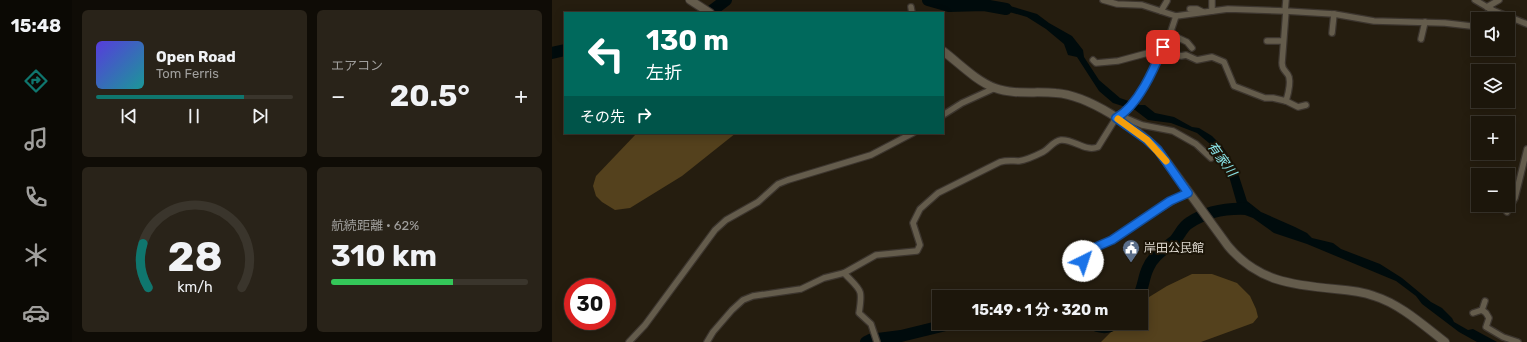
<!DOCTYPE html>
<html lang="ja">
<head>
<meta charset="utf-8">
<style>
	body { margin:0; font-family:Rubik,"Noto Sans JP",sans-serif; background:#292319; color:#f1f3f6; height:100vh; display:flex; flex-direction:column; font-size:15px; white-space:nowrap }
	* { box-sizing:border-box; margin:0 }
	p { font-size:13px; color:#a09f9d }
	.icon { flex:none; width:22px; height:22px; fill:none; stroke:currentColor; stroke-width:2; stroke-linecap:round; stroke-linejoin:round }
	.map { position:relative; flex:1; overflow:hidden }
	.panel { display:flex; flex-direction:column; gap:10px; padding:10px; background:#0f0c06; width:480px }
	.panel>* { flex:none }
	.top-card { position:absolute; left:12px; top:12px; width:380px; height:122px; border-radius:0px; box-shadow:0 2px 10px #0003,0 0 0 1px #3a352c; background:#00695c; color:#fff; overflow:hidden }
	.tools { position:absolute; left:919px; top:12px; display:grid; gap:8px }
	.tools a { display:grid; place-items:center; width:44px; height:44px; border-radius:0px; background:#1c160b; box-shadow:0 2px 10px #0003,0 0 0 1px #3a352c; font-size:20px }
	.speed { position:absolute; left:12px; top:278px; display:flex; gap:8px; font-size:20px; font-weight:700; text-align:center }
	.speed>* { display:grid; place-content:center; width:52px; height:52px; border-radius:50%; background:#1c160b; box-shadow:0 2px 10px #0003,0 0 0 1px #3a352c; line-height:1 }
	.speed .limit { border:6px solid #d22; background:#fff; color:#111 }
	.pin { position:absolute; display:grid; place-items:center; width:34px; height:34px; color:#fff; margin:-17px; border-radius:8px; box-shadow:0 2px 6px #0006 }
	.me { position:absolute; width:44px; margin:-22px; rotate:41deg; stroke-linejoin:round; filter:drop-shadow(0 0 3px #0008) }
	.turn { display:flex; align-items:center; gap:14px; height:84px; padding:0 16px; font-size:18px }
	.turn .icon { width:52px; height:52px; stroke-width:2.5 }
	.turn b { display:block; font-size:28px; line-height:34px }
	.then { display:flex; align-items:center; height:38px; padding:0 16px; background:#0003; gap:8px; font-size:15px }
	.big { font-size:30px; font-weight:700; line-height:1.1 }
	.panel .card { flex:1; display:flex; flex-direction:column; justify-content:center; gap:6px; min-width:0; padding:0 14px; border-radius:6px; background:#292319 }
	.panel .dial { align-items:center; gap:0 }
	.dial svg { height:104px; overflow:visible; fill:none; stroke:#3a352c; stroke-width:7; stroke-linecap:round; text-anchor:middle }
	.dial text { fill:#f1f3f6; stroke:none }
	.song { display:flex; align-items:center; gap:12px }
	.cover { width:48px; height:48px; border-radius:6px; background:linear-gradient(135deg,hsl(250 70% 55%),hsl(180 70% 35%)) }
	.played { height:4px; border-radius:2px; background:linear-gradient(90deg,#0f766e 75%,#3a352c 75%) }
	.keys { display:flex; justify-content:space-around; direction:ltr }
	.heat { display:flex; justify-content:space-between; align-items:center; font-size:22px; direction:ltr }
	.charge { height:6px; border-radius:3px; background:linear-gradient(90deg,#34c759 62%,#3a352c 0) }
	.panel .tiles { flex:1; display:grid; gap:10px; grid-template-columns:repeat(2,1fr) }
	.trip { position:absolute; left:380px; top:290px; width:216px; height:40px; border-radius:0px; background:#1c160b; box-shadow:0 2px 10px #0003,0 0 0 1px #3a352c; font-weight:700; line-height:40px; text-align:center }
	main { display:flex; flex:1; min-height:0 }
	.menu { display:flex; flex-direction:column; width:72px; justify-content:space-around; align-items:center; background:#0b0904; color:#a09f9d }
	.menu .icon { width:28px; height:28px }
	.menu .on { color:#0f766e }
	.menu b { font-size:18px; color:#f1f3f6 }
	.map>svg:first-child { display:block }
	.forest { fill:#54411d }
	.water { fill:#000b0c }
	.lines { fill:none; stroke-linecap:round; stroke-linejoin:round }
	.river { stroke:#000b0c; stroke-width:12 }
	.street-casing { stroke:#3c352e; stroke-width:8 }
	.secondary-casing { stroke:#3c352e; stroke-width:10 }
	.street { stroke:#645c4c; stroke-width:5.5 }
	.secondary { stroke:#645c4c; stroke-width:8 }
	.route-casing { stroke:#114b97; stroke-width:10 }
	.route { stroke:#1a73e8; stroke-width:7 }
	.slow { stroke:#f59e0b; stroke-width:7 }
	.labels { text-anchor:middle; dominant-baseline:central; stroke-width:4; stroke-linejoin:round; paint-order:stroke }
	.poi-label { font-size:12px; fill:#ded9d0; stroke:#1b1407; text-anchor:start }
	.water-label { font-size:13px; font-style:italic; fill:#8ae6eb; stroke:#1b1407 }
</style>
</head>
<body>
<main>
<nav class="menu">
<b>15:48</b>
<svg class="icon on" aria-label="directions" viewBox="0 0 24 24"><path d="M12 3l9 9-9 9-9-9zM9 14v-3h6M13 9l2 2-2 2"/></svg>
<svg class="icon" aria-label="music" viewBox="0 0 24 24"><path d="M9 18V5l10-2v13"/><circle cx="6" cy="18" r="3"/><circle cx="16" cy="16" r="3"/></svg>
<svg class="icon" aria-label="phone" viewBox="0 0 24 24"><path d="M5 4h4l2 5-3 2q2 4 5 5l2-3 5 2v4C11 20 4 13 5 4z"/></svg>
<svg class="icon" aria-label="climate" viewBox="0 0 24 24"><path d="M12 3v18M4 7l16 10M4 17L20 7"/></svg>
<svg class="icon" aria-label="car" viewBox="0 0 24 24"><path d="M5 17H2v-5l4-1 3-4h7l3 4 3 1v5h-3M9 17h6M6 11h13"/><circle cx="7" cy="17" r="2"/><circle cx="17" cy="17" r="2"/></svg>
</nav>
<section class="panel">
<div class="tiles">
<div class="card">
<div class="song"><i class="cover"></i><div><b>Open Road</b><p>Tom Ferris</p></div></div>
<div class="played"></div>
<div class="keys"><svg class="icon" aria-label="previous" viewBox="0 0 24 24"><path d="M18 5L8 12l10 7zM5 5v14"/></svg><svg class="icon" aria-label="pause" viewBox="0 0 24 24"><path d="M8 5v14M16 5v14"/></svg><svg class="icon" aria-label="next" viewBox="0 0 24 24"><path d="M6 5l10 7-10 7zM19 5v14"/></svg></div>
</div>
<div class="card"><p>エアコン</p>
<div class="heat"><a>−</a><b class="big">20.5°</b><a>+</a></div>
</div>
<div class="card dial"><svg viewBox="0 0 100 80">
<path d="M14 69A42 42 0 1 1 86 69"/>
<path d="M14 69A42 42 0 0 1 10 35" stroke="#0f766e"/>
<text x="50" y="56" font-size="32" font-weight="700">28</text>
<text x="50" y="72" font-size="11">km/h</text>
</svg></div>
<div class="card"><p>航続距離 · 62%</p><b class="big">310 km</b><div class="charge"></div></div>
</div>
</section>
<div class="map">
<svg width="975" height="342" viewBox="0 0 975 342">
	<rect width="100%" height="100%" fill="#251d0f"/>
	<g class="forest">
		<polygon points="85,133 184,133 130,176 78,208 63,210 50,202 44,196 41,186 44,176"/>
		<polygon points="640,274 660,274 685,283 698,296 704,309 706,317 701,323 649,342 549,342 568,323 589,323 589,302 615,286"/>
	</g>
	<polygon class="water" points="430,4 458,6 485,14 497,23 520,36 531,50 532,57 547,80 568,98 588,105 593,105 603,113 622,117 640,127 647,128 660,136 670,146 684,167 695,201 709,212 743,227 755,233 760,238 781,243 789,249 828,264 850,278 879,302 890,308 900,318 902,322 916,330 921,329 945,342 925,342 907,332 870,304 864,296 844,281 755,244 722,233 701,218 693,215 685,204 677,176 663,148 645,133 619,123 596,120 583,110 561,103 547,91 525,57 516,55 512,44 494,29 475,17"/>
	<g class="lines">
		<g class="river">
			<polyline points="376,0 397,6 432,5 454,9"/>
			<polyline points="157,13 174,0"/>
			<polyline points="0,53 13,50"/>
			<path d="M 586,297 C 592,287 591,278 596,268 C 601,256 611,250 621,242 C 627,237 630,227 637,223 C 655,211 674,208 695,209"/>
			<path d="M 537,323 C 547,327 555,330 563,323"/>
			<polyline points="314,342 318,340 349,336 402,323"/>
		</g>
		<g class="street-casing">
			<g id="street">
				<polyline points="551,0 565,4 590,5 624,16 676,9 733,11 782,14 822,21 893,23 919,26 926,22"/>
				<polyline points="923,0 940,10 975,24"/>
				<polyline points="359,7 360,13"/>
				<polyline points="935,7 947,0"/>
				<polyline points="638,9 645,9 651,12"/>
				<polyline points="609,11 615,1"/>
				<polyline points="660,11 660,0"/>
				<polyline points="733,11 734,0"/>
				<polyline points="930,19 940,10"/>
				<polyline points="780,33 782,14"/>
				<polyline points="618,34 635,42 640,48"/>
				<polyline points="869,39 873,22"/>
				<polyline points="599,40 615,40"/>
				<polyline points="715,41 731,41"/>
				<polyline points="541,60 544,63 566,61 607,50 629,56 634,55 645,60 660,57 672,62 682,86 713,98 721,98 734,101 746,107 754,105"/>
				<path d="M 734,101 C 736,94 739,85 737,77 C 735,71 730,71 730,63 L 734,11"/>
				<polyline points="391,115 410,103 443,88"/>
				<polyline points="569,116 590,125 621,131 644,144 659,158"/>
				<polyline points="955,212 963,198 975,149"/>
				<path d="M 292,273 C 309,291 311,288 307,313 L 319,324 L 325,342"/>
				<path d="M 534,277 C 532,269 529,260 535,253 C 540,246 552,244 559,240 C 586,225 609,205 636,193"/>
				<polyline points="930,310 933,301"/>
				<polyline points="921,313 930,310 934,313 937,318 934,327 951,337 966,342"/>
				<polyline points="77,342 93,325 163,230 174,220 206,202 226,184 236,180 319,155 361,133"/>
				<path d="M 155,342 L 161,332 L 180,310 L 191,300 L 201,296 L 249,289 L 272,278 L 292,273 L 324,255 L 365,251 L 368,245 L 361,223 L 368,209 L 386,193 L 448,162 C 455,160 460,161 467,161 C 475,160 483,156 491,152 C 497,149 501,141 509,140 C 522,139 533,152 546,147 L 564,118 L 569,116 L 585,98 L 591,89 L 618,34 L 624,16"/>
			</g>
		</g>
		<g class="secondary-casing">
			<g id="secondary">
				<polyline points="138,0 158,13"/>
				<path d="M 391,51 C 407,63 424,81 443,88 C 462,95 484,91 504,93 C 536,95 583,127 606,150 L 676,246 C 705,281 740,285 783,289 C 796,290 809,291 822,296 C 848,304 871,325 893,342"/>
			</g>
		</g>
		<use href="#street" class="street"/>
		<use href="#secondary" class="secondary"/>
	</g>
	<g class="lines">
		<g class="route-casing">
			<path id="route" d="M 531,261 L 532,257 L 537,250 L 560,240 L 618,201 L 636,193 L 606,150 L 595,140 L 564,118 C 586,106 602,69 611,47"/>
		</g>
		<use href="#route" class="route"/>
		<polyline class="slow" points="566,119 595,140 614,161"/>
	</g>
	<defs>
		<g id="civic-pin" transform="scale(0.9)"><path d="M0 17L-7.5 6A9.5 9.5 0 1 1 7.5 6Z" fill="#5c6f8a" stroke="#1b1407"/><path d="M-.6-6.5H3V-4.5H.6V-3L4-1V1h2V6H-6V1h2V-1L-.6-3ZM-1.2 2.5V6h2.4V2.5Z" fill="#fff"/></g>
	</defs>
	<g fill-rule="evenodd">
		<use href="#civic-pin" x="579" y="248"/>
	</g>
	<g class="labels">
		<g class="poi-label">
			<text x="592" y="248">岸田公民館</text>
		</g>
		<g class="water-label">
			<text transform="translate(670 159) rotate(54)">有家川</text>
		</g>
	</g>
</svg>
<div class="tools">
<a><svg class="icon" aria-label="sound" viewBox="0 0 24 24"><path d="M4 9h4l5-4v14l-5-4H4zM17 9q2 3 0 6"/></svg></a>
<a><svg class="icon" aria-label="layers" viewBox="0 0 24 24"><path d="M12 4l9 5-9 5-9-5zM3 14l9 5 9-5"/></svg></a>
<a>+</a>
<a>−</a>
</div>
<div class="speed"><div class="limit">30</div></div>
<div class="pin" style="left:611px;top:47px;background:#d93025"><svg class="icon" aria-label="arrive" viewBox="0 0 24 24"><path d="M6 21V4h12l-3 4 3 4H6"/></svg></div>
<svg class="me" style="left:531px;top:261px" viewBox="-20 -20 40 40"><circle r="19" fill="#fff"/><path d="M0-13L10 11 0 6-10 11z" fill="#1a73e8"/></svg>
<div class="trip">15:49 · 1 分 · 320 m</div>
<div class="top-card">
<div class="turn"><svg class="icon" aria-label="left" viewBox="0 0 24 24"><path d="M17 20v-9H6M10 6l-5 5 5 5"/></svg><div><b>130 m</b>左折</div></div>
<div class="then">その先<svg class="icon" aria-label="right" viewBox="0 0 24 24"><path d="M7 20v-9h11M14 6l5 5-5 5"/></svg></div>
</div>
</div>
</main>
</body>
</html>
